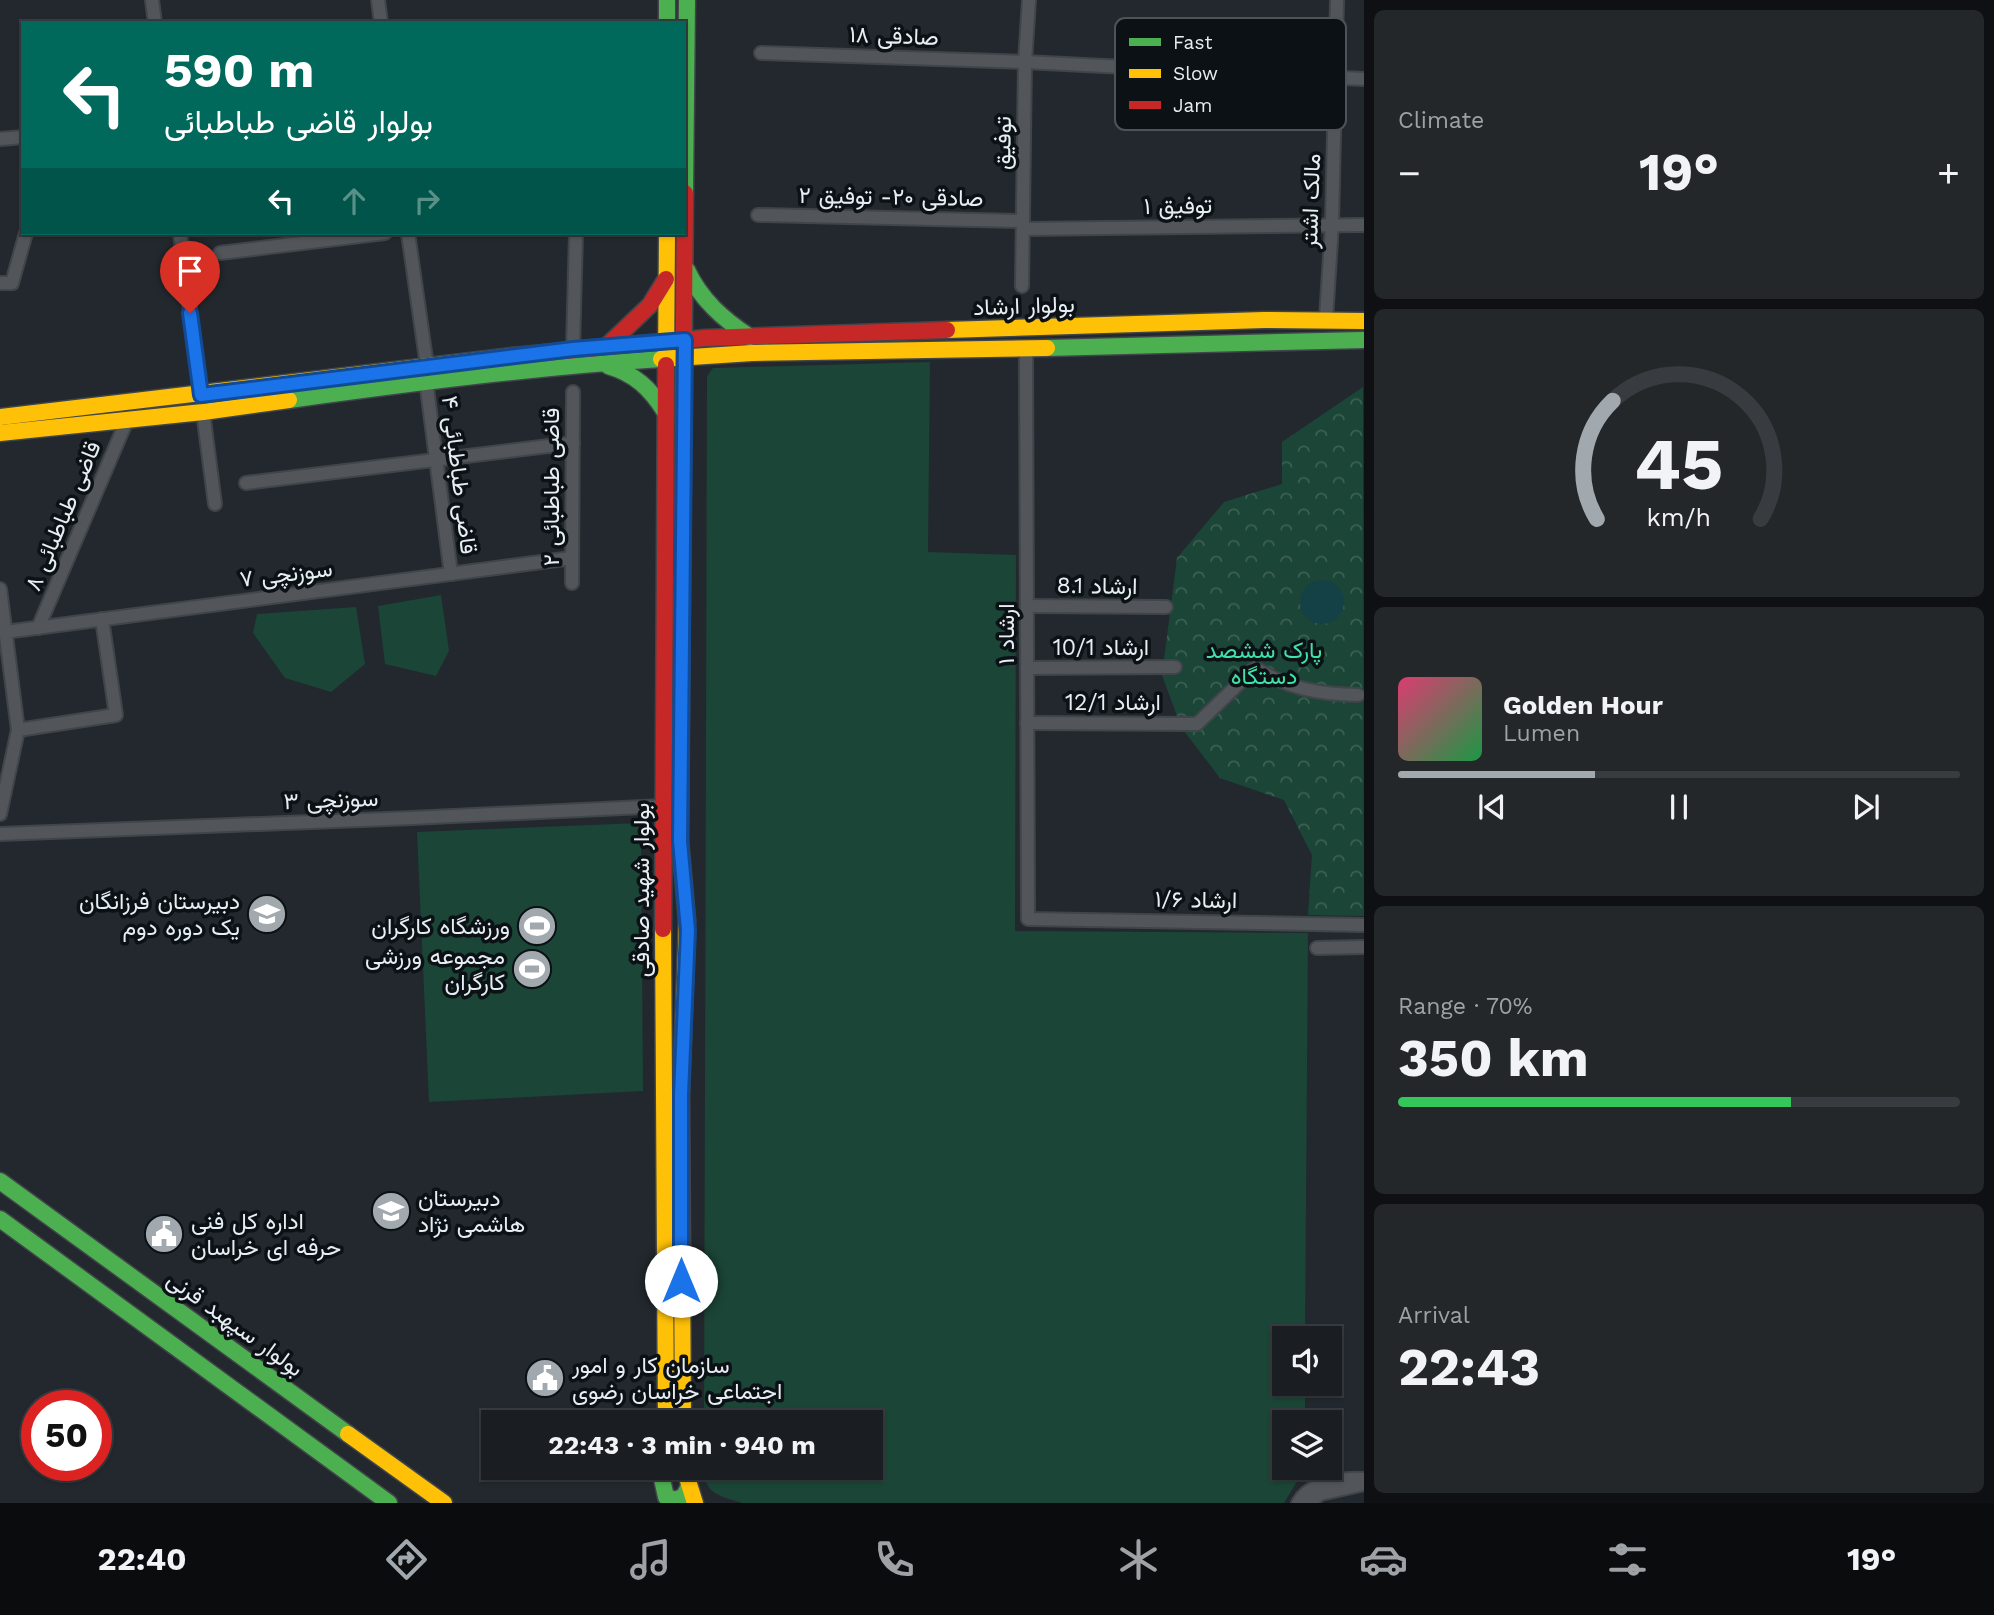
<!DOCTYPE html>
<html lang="en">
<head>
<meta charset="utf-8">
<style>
	body { margin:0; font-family:"Work Sans",Vazirmatn,sans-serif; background:#23272a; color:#f1f3f6; height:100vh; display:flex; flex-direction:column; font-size:26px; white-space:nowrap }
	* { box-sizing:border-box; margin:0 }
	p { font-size:23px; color:#9fa2a5 }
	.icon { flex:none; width:38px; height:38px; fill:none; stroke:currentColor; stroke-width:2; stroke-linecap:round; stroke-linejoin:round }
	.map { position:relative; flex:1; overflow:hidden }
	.panel { display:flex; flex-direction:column; gap:10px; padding:10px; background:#0e1013; width:630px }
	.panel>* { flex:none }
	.hud { position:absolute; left:21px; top:21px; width:665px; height:214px; border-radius:0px; box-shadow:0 2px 5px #0004,0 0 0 2px #383c40; background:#00695c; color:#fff; overflow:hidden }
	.controls { position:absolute; left:1272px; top:1326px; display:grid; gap:14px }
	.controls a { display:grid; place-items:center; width:70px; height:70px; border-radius:0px; background:#1a1e22; box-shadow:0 2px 5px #0004,0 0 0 2px #383c40; font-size:35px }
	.speed { position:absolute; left:21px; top:1390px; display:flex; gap:14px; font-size:35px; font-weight:700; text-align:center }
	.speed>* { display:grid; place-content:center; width:91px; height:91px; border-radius:50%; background:#1a1e22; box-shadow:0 2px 5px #0004,0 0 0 2px #383c40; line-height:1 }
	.speed .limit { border:10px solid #d22; background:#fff; color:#111 }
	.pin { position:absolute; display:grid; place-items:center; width:60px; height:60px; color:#fff; margin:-72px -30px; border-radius:50% 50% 50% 0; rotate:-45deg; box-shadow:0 0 7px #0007 }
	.pin .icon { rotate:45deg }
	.me { position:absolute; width:77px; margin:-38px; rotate:0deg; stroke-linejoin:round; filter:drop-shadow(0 0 5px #0008) }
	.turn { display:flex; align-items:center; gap:24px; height:147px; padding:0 28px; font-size:32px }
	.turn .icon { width:91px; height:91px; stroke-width:2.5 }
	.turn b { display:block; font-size:49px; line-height:60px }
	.lanes { display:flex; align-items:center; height:66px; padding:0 28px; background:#0003; justify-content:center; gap:35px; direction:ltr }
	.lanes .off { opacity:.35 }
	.big { font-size:52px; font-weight:700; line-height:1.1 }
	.panel .card { flex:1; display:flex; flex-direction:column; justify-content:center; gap:10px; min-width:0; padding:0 24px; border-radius:10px; background:#23272a }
	.panel .dial { align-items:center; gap:0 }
	.dial svg { height:182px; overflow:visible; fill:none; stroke:#383c40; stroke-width:7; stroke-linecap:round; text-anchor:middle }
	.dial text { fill:#f1f3f6; stroke:none }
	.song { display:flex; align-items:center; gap:21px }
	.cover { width:84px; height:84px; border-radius:10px; background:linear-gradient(135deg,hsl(340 70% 55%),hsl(140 70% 35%)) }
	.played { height:7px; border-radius:4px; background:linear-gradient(90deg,#a1a9ae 35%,#383c40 35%) }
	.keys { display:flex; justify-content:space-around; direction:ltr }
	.heat { display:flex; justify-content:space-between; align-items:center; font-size:38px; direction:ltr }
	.charge { height:10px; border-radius:5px; background:linear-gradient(90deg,#34c759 70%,#383c40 0) }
	.trip { position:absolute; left:481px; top:1410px; width:402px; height:70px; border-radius:0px; background:#1a1e22; box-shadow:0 2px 5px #0004,0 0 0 2px #383c40; font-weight:700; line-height:70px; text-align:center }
	.tab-bar { display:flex; height:112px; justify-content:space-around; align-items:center; background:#0a0c0e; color:#9fa2a5 }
	.tab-bar .icon { width:49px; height:49px }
	.tab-bar .current { color:#a1a9ae }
	.tab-bar b { font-size:32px; color:#f1f3f6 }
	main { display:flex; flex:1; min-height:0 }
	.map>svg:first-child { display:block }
	.grass { fill:#1b4536 }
	.park { fill:url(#park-crowns) }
	.water { fill:#144146 }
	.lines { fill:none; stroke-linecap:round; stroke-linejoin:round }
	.street-casing { stroke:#40454a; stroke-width:16 }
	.fast-casing { stroke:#40454a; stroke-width:19 }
	.slow-casing { stroke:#40454a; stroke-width:19 }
	.jam-casing { stroke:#40454a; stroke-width:19 }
	.street { stroke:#52565a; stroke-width:12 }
	.fast { stroke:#4caf50; stroke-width:16 }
	.slow { stroke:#ffc107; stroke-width:16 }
	.jam { stroke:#c62828; stroke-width:16 }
	.route-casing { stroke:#114b97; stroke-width:18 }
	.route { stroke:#1a73e8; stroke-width:12 }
	.labels { text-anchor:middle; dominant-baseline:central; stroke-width:7; stroke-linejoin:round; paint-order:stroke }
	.street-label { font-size:23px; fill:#e6eef4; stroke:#0c1115 }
	.park-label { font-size:23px; fill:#40e2a7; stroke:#0c1115 }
	.poi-label { font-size:23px; fill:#e6eef4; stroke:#0c1115; text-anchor:end }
	.key { fill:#0c1115; stroke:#4d5358; stroke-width:2 }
	.key-label { font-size:19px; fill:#e6eef4 }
</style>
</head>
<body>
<main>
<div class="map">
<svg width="1364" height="1503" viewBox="0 0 1364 1503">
	<defs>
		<pattern id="park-crowns" width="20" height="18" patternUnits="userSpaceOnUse" patternTransform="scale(1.75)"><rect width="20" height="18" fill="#1b4536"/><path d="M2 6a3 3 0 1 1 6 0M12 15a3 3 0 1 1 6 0" fill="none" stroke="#3c6054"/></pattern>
	</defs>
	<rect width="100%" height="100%" fill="#22282d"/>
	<g class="grass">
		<path d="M 930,362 L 928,552 L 1016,555 L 1015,931 L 1308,933 L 1305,1339 L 1284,1339 L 1284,1384 L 1305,1384 L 1305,1423 L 1284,1423 L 1284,1468 L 1305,1468 L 1284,1503 L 742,1503 C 721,1496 704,1495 704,1468 L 872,1468 L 872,1423 L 704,1423 L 707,376 L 713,368 Z"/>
		<polygon points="441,595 449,651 436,676 385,664 378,606"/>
		<polygon points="356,607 365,664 331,692 285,678 253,633 257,614"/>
		<polygon points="641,823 643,1091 429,1102 417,832"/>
	</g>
	<polygon class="park" points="1363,387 1364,916 1308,915 1312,855 1284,800 1220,778 1181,727 1162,675 1177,558 1224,502 1282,484 1282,442"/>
	<circle class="water" cx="1322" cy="602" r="22"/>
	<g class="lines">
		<g class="street-casing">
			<g id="street">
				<polyline points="152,0 155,23"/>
				<polyline points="378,0 381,23"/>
				<polyline points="761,53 1025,62 1364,79"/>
				<polyline points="0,139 23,137"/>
				<polyline points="758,215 1023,221"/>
				<polyline points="1024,229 1364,225"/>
				<polyline points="180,233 201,395"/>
				<polyline points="408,233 427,366"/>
				<polyline points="220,253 385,233"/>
				<polyline points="0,283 12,283 26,233"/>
				<polyline points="1022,286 1025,62 1029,0"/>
				<polyline points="1326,319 1332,224 1337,0"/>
				<polyline points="573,349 576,233"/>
				<polyline points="1026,349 1028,919 1364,925"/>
				<polyline points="426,381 451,574"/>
				<polyline points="203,412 215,504"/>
				<polyline points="246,483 573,443"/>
				<polyline points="572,583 573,392"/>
				<polyline points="0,589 18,730 0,814"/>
				<polyline points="1027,606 1166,607"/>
				<polyline points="38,628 127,420"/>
				<polyline points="5,632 572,558"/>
				<polyline points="1027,668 1175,667"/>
				<path d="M 1027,723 L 1197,724 L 1255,668 C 1290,689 1318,694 1358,695"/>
				<polyline points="18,730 116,715 102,619"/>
				<polyline points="0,834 412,818 664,806"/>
				<polyline points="1317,948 1364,947"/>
				<path d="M 1298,1503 C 1311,1481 1340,1478 1364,1479"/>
				<polyline points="1309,1503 1320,1494 1364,1484"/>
			</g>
		</g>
		<g class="fast-casing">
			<g id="fast">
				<polyline points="667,0 667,23"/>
				<polyline points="685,193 687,0"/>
				<path d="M 687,270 C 701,300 723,319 750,337"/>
				<polyline points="1047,348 1364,340"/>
				<path d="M 608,366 C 635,374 650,388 665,412"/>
				<path d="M 289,400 C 413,383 536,367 661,359"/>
				<polyline points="682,564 680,841 687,920"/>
				<polyline points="0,1181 348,1434"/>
				<polyline points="0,1219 389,1503"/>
				<polyline points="662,1479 666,1497 676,1500 684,1496 689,1486"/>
			</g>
		</g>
		<g class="slow-casing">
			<g id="slow">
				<polyline points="947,330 1264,320 1364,321"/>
				<polyline points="661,359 752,353 1047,348"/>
				<polyline points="666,365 667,233"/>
				<polyline points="0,417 513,356"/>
				<polyline points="0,433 203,412 289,400"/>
				<polyline points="663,929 666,1423"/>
				<polyline points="683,1423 681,1095 687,920"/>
				<polyline points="348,1434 444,1503"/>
				<polyline points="684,1468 695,1503"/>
			</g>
		</g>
		<g class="jam-casing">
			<g id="jam">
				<polyline points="607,346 650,305 666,279"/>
				<polyline points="513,356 705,338 947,330"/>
				<polyline points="682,564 685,193"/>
				<polyline points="663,929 666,365"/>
			</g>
		</g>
		<use href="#street" class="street"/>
		<use href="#fast" class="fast"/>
		<use href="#slow" class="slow"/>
		<use href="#jam" class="jam"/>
	</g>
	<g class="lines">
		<g class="route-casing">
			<polyline id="route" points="190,313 201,395 573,349 685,340 680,841 688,930 681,1095 681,1281"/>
		</g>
		<use href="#route" class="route"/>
	</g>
	<defs>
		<g id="school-disc" transform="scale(2.0125)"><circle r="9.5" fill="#a1a9ae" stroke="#0c1115"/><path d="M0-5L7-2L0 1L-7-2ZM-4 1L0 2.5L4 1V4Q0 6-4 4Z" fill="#fff"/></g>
		<g id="stadium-disc" transform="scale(2.0125)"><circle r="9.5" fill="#a1a9ae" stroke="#0c1115"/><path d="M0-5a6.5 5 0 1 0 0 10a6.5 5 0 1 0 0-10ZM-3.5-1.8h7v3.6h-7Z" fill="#fff"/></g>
		<g id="civic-disc" transform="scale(2.0125)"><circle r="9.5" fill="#a1a9ae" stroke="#0c1115"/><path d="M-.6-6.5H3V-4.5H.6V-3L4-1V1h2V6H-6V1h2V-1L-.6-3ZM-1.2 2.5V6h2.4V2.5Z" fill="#fff"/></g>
	</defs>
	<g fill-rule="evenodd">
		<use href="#school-disc" x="267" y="914"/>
		<use href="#stadium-disc" x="537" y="926"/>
		<use href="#stadium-disc" x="532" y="969"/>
		<use href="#school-disc" x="391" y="1211"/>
		<use href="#civic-disc" x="164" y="1234"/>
		<use href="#civic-disc" x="545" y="1378"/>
	</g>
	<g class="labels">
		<g class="street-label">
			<text transform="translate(894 36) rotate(2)">صادقی ۱۸</text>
			<text transform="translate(1003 143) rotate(-89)">توفیق</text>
			<text transform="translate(891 197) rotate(1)">صادقی ۲۰- توفیق ۲</text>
			<text transform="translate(1311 201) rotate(-88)">مالک اشتر</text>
			<text transform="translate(1178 206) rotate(-1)">توفیق ۱</text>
			<text transform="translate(1024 306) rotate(-2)">بولوار ارشاد</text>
			<text transform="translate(459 475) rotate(83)">قاضی طباطبائی ۴</text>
			<text transform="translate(551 487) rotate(-90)">قاضی طباطبائی ۲</text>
			<text transform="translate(63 516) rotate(-67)">قاضی طباطبائی ۸</text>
			<text transform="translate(286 574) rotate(-7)">سوزنچی ۷</text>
			<text transform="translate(1097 586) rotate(1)">ارشاد 8.1</text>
			<text transform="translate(1006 634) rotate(-90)">ارشاد ۱</text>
			<text x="1101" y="647">ارشاد 10/1</text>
			<text x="1113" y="702">ارشاد 12/1</text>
			<text transform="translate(331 800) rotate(-2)">سوزنچی ۳</text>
			<text transform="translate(641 890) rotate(-90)">بولوار شهید صادقی</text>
			<text transform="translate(1196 900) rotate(1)">ارشاد ۱/۶</text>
			<text transform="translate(235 1324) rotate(36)">بولوار سپهبد قرنی</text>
		</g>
		<g class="park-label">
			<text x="1264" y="650">پارک‌ ششصد<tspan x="1264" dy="26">دستگاه</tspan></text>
		</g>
		<g class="poi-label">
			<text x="240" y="901">دبیرستان فرزانگان<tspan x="240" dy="26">یک دوره دوم</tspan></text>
			<text x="510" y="926">ورزشگاه کارگران</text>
			<text x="505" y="956">مجموعه ورزشی<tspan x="505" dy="26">کارگران</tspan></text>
			<text x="418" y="1198" text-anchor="start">دبیرستان<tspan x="418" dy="26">هاشمی نژاد</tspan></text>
			<text x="191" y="1221" text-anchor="start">اداره کل فنی<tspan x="191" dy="26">حرفه ای خراسان</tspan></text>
			<text x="572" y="1365" text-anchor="start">سازمان کار و امور<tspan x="572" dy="26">اجتماعی خراسان رضوی</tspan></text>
		</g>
	</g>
	<rect x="1115" y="18" width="231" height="112" rx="10" class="key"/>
	<rect x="1129" y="38" width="32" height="8" fill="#4caf50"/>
	<rect x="1129" y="69" width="32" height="9" fill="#ffc107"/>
	<rect x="1129" y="101" width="32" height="8" fill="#c62828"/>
	<g class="key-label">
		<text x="1173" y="49">Fast</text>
		<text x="1173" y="80">Slow</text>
		<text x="1173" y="112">Jam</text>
	</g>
</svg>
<div class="controls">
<a><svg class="icon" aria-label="sound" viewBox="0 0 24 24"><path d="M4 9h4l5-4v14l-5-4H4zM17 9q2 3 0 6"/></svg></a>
<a><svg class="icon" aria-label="layers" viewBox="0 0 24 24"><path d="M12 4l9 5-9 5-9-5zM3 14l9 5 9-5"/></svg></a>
</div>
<div class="speed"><div class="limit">50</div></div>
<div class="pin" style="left:190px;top:313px;background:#d93025"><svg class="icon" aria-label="arrive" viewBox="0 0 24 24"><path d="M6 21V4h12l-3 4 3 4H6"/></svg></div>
<svg class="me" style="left:681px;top:1281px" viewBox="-20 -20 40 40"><circle r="19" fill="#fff"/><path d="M0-13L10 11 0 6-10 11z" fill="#1a73e8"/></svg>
<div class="trip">22:43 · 3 min · 940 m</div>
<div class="hud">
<div class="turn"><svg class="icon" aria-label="left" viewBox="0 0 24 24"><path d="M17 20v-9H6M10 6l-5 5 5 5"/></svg><div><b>590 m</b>بولوار قاضی طباطبائی</div></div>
<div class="lanes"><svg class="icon" aria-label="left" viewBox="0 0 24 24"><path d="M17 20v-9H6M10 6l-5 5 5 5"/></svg><svg class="icon off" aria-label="ahead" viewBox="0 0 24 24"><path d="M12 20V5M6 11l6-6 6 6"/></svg><svg class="icon off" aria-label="right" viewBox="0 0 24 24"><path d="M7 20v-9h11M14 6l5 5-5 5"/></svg></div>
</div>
</div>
<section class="panel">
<div class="card"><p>Climate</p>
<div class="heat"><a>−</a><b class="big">19°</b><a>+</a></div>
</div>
<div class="card dial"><svg viewBox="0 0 100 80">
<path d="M14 69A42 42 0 1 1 86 69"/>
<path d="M14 69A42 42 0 0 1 21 17" stroke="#a1a9ae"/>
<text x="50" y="56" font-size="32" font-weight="700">45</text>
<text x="50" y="72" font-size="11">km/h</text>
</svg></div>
<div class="card">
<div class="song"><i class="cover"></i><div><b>Golden Hour</b><p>Lumen</p></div></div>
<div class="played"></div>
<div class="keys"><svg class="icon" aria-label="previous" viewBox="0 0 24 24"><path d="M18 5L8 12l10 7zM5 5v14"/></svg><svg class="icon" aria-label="pause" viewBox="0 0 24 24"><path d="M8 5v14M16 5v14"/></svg><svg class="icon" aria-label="next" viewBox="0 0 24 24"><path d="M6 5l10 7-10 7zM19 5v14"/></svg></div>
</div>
<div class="card"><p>Range · 70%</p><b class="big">350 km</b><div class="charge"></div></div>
<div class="card"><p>Arrival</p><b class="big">22:43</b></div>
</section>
</main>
<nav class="tab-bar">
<b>22:40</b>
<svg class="icon current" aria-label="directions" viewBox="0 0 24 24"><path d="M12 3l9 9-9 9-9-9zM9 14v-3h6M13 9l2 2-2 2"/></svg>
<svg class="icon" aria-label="music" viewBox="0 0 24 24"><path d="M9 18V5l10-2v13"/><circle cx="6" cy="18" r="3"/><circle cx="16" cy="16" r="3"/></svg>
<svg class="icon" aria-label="phone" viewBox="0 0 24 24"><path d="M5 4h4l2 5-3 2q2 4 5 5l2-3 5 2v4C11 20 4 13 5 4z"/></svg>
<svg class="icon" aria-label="climate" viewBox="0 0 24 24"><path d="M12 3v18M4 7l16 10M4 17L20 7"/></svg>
<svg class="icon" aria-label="car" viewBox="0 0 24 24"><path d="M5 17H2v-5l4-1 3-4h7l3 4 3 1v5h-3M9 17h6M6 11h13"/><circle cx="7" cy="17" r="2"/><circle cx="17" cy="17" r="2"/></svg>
<svg class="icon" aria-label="filters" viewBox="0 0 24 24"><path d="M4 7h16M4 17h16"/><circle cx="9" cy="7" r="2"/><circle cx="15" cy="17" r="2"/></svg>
<b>19°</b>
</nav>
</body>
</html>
